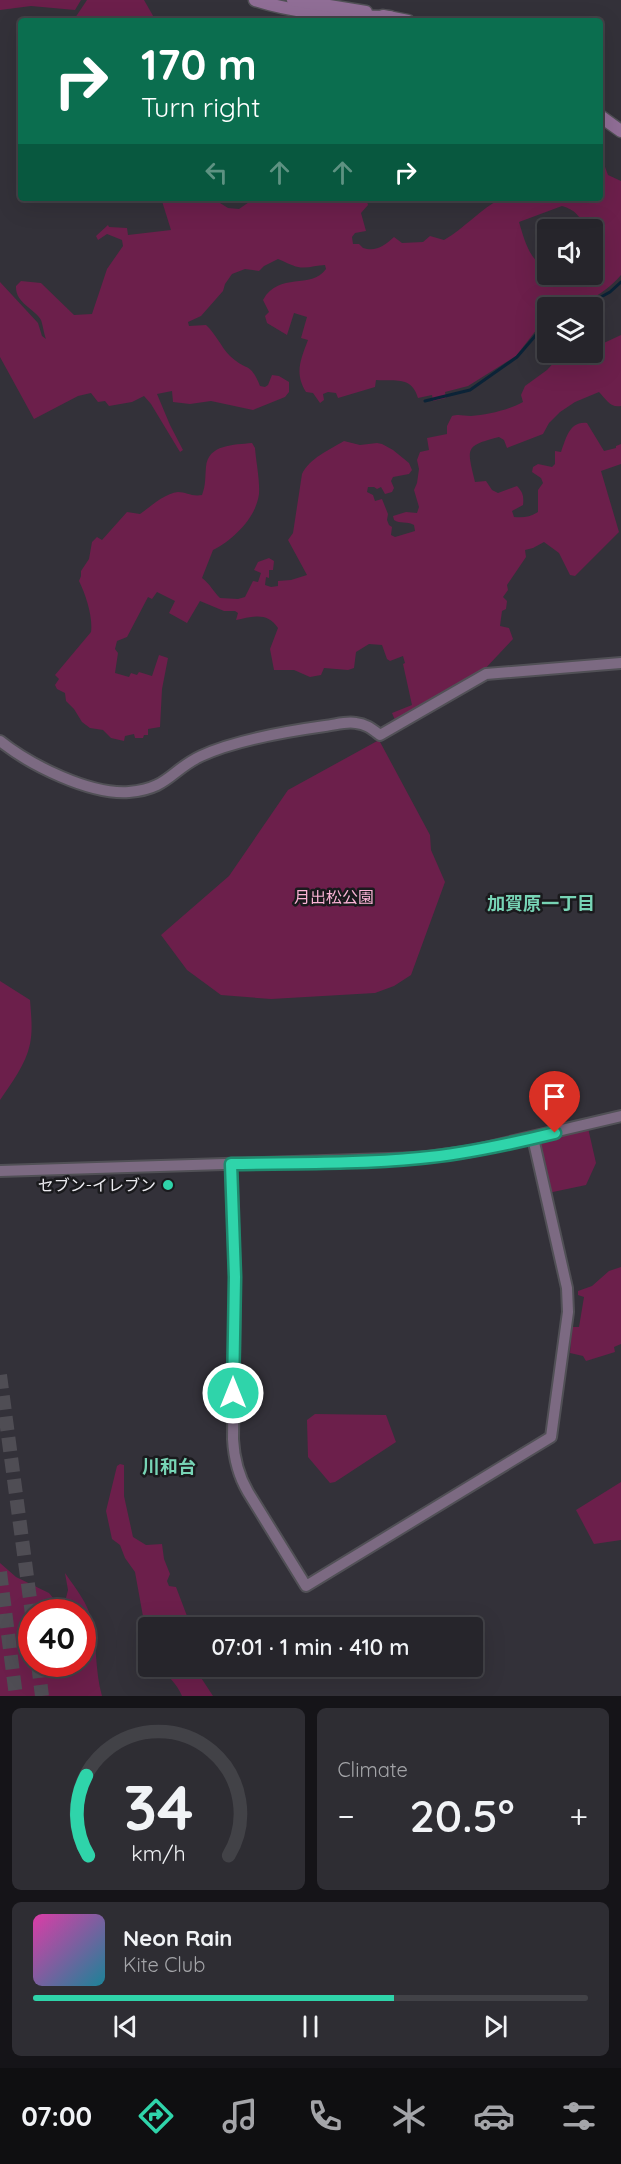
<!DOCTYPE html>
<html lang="en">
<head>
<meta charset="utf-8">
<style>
	body { margin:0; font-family:Quicksand,"Noto Sans JP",sans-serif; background:#2e2d33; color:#f1f3f6; height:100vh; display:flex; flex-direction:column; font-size:22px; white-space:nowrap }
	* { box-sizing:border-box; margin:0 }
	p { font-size:20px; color:#a4a5a9 }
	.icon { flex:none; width:33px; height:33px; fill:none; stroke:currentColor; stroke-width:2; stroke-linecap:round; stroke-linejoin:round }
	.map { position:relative; height:1696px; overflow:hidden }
	.panel { display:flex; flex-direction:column; gap:12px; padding:12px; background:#151418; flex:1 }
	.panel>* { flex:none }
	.banner { position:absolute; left:18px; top:18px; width:585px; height:183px; border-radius:6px; box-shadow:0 6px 24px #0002,0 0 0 2px #424247; background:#0b6e4f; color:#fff; overflow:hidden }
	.fabs { position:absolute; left:537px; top:219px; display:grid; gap:12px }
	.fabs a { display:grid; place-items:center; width:66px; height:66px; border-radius:6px; background:#26252b; box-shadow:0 6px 24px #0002,0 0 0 2px #424247; font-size:30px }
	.speed { position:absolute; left:18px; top:1599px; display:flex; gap:12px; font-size:30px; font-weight:700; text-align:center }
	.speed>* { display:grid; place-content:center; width:78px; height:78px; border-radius:50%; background:#26252b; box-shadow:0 6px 24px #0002,0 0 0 2px #424247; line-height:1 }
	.speed .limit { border:9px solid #d22; background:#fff; color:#111 }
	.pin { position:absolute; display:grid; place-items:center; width:51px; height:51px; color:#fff; margin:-62px -26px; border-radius:50% 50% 50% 0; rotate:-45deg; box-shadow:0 0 6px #0007 }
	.pin .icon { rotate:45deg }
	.me { position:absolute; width:66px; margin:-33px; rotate:0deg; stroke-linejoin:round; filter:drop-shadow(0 0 4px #0008) }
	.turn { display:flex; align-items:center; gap:21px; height:126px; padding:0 24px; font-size:27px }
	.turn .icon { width:78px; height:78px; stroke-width:2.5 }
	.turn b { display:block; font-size:42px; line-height:51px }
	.lanes { display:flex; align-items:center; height:57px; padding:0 24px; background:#0003; justify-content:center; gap:30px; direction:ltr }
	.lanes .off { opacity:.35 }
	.big { font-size:45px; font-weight:600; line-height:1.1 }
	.panel .tile { flex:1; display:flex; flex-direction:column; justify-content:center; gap:9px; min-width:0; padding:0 21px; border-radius:9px; background:#2e2d33 }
	.panel .dial { align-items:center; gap:0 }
	.dial svg { height:156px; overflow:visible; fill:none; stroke:#424247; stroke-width:7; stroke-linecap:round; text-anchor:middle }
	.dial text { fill:#f1f3f6; stroke:none }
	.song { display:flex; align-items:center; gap:18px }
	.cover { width:72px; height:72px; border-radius:9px; background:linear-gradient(135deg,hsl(320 70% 55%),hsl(190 70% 35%)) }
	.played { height:6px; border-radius:3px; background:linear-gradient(90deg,#2fd4aa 65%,#424247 65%) }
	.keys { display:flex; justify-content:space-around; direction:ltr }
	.heat { display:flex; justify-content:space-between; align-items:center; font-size:33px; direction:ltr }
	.panel .tiles { flex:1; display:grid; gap:12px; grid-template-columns:1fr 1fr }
	.tile:last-child { grid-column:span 2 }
	.trip { position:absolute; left:138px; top:1617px; width:345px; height:60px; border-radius:6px; background:#26252b; box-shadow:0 6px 24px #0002,0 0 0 2px #424247; font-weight:600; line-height:60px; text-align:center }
	.tab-bar { display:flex; height:96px; justify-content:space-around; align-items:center; background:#0f0f11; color:#a4a5a9 }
	.tab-bar .icon { width:42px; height:42px }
	.tab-bar .current { color:#2fd4aa }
	.tab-bar b { font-size:27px; color:#f1f3f6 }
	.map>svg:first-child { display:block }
	.green { fill:#6c1f4b; fill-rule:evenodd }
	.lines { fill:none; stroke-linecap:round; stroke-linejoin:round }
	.stream { stroke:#0b2337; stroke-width:3 }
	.highway-tunnel { stroke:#4f4d54; stroke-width:14; stroke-dasharray:14 7; stroke-linecap:butt }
	.secondary-casing { stroke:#515056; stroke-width:14 }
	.primary-casing { stroke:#515056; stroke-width:15 }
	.secondary { stroke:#7c6a82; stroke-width:10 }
	.primary { stroke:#906e96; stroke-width:12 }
	.route-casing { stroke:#1f8a6e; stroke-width:15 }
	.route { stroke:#2fd4aa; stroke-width:10 }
	.poi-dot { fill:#2fd4aa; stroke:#1a1a1d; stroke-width:2 }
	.labels { text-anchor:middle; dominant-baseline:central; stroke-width:5; stroke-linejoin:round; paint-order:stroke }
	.park-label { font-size:16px; fill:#fab4d6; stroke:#1a1a1d }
	.poi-label { font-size:16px; fill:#ecebf0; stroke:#1a1a1d; text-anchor:end }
	.neighbourhood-label { font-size:18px; font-weight:bold; fill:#77d4b5; stroke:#1a1a1d }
</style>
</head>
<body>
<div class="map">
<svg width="621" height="1696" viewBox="0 0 621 1696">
	<rect width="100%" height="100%" fill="#333139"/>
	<g class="green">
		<polygon points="0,0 81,0 75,10 31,6 0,10"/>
		<polygon points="87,0 144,0 156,21 73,21"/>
		<path d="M 604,164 L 608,175 L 621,181 L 621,275 C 601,298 578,308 548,308 L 547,332 L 544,328 L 537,329 L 516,356 L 468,386 L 445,392 L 446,398 L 433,401 L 432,395 L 418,398 C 412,376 395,381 376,380 L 375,387 L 338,398 L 336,393 L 328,392 L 323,394 L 324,400 L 320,403 L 313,393 L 306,392 C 294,373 301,359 308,340 L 301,338 L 307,317 L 294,313 L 287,335 L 267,323 L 265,316 L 269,312 L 263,300 C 279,271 311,290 326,269 L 325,265 C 316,265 307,269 298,267 C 292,266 284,261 278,259 L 264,266 L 259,271 L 245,269 L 232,274 L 225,284 L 223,291 L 201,316 L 188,322 L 189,326 L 206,325 C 216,334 221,347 230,356 C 247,372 250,361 260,386 L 265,387 L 268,385 L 272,375 L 279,376 L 289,382 L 289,392 L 285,397 L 253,410 L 211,401 L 190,404 L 173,402 L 172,391 L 157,394 L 170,425 L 183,450 L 180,452 L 151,404 L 144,396 L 132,402 L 109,406 L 105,401 L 98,402 L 91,393 L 78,396 L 34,419 L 0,357 L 0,282 L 38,323 L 42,336 L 46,339 C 44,334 43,326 41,320 C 34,308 15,303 16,286 L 21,281 L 41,283 L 74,315 L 92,314 L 107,269 L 123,246 L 122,240 L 107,234 L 98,240 L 96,236 L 108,225 L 109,227 L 127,228 L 128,235 L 171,230 L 161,198 L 212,198 L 228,208 L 239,209 L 255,198 L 366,198 L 368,205 L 361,213 L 366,231 L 355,233 L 352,237 L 353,244 L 359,244 L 363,248 C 376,252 384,246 394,237 L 402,243 L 423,242 L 430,236 L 444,240 C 465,228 480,209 502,198 L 600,198 L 600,165 ZM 562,206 C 575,210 581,216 584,229 L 592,230 L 592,274 L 548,274 L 547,260 L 539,263 C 528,255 523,235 519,222 Z"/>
		<path d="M 621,335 L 621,406 C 610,408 606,399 599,392 L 575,402 L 560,412 L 549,423 L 543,434 L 507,448 L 504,440 L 499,437 C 464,446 467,448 475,482 L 486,481 L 492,490 L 498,493 L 517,486 C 523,492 524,497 523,505 L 512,511 L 514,517 C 523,518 530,517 538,512 L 538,490 L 543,483 L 541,478 L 532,472 L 533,467 L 538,464 L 552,467 L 555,464 L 555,451 L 561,452 C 566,439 569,421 587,423 L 604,451 L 616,448 L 616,446 L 621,444 L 621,464 L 601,471 L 619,532 L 575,576 L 570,575 L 559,553 L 544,542 L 533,548 L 525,550 L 526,557 L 507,585 L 508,590 L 503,597 L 507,601 L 506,609 L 502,611 L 500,626 L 509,628 L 513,639 L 482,672 L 395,720 L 392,713 L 412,705 L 403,664 L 405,663 L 403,656 L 390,661 L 387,659 L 382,645 L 369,644 L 356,652 L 354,668 L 348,670 L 324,668 L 321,675 L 310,677 L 294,670 L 274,670 L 270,649 L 278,628 C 267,611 252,617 236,620 L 238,613 L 235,611 L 224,611 L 200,601 L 187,623 L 169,613 L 175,601 L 157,592 L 152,599 L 148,597 L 127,637 L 117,641 L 115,649 L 118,653 L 115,673 L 129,677 L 131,673 L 137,675 L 139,672 L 152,676 L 159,655 L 168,658 L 162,689 L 160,727 L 148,729 L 148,735 L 144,735 L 143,738 L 135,738 L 134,734 L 125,736 L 124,741 L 111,738 L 103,730 L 90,728 L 82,722 L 74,709 L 66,701 L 65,693 L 57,689 L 55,685 L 59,679 L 55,675 L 91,632 C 93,617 86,595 79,581 L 81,576 L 81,571 L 89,559 L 92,542 L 97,537 L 102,540 L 127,512 L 140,514 C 150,507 165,493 178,492 C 186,492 192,497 202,495 C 206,485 205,477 206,467 C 208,444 234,445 252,443 L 255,448 C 256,462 260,480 259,494 C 256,518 233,540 213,550 L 202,578 C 210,584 213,591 220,598 L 238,599 L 245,597 L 253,581 L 258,582 L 261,573 L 254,570 L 258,562 L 269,558 L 274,561 L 273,570 L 269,570 L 269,578 L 266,577 L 265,585 L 271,587 L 278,586 L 278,581 L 291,580 L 307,575 L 288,540 L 293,533 L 302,474 C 310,458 329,450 344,441 L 360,445 L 377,443 L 382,444 L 393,450 L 409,463 L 412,470 L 409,474 L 393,477 L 391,481 L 394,488 L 392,492 L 385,494 L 381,487 L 377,489 L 374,487 L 368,487 L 367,492 L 373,495 L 375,501 L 382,499 L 388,514 L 387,520 L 389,525 L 392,527 L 391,535 L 395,537 L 415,531 L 414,525 C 407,521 400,524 394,520 L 393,516 L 406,512 L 417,513 L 419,507 L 414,490 L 417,483 L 419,469 L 417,460 L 420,452 L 429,450 L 427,438 L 447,434 L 447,426 L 452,416 C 459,414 463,416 471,416 C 487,415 509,410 523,402 L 521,395 L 525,386 L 547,370 L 558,358 L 566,353 L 592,352 L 593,348 Z"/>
		<polygon points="379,740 430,835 431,850 445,882 411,975 394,986 375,993 271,999 221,995 187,970 161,935 229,876 288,790"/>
		<path d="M 0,981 L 30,1000 C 31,1014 33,1030 30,1044 C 26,1064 11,1084 0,1100 Z"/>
		<polygon points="588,1128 596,1163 586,1185 548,1193 536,1140"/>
		<polygon points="621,1267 621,1344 614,1347 615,1352 586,1361 583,1356 570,1353 572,1327 579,1327 584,1297 578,1295 578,1291 592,1286 609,1271"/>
		<polygon points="315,1414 386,1415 396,1442 335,1482 330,1483 308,1457 307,1420"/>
		<polygon points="120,1464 124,1465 124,1496 133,1537 146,1545 162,1544 164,1559 170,1574 167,1581 169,1586 176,1587 187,1616 170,1627 148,1628 144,1622 135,1572 125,1558 120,1545 112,1539 106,1511 117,1466"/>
		<polygon points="621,1482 621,1540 594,1544 576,1510"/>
		<path d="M 0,1563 L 16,1577 L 49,1593 L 63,1610 L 68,1590 L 65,1573 C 76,1589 88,1603 92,1622 C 97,1646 95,1672 102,1696 L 0,1696 ZM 32,1612 L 82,1612 L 82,1664 L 32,1664 Z"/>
		<path d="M 163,1667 L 194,1667 L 213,1696 L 182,1696 C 177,1683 166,1676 163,1667 Z"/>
	</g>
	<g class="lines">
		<g class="stream">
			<polyline points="581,308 610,292 621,282"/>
			<polyline points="425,401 470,390 517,357 548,321"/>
		</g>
		<g class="highway-tunnel">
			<polyline points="0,1375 32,1614"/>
			<polyline points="0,1572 16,1696"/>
			<polyline points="38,1664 42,1696"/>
		</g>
		<g class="secondary-casing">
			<g id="secondary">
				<path d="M 0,741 C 30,765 90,795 129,792 C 168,789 171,770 201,756 C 233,741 289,731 325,726 C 335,725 346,721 356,723 C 366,724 372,729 380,735 L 486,674 L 621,663"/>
				<path d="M 231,1164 L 235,1277 L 233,1439 C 234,1459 238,1475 248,1492 L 306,1586 L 551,1437 L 568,1312 L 567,1288 L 533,1138"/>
				<polyline points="0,1171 420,1158 472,1151 621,1116"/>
			</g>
		</g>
		<g class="primary-casing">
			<g id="primary">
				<path d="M 255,0 C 298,14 345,17 390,17"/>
				<polyline points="293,0 366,12"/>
				<polyline points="383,16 408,21"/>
				<polyline points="600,116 621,131"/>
			</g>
		</g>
		<use href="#secondary" class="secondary"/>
		<use href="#primary" class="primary"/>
	</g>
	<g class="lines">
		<g class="route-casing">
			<path id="route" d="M 233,1393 L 235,1277 L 231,1164 C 294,1163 357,1164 420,1158 C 465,1154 510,1144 555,1133"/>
		</g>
		<use href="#route" class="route"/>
	</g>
	<circle class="poi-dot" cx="168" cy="1185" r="6"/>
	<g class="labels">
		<g class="park-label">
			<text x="334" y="897">月出松公園</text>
		</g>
		<g class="poi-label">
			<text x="156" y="1185">セブン-イレブン</text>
		</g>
		<g class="neighbourhood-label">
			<text x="541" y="903">加賀原一丁目</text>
			<text x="169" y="1466">川和台</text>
		</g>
	</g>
</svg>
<div class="fabs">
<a><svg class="icon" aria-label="sound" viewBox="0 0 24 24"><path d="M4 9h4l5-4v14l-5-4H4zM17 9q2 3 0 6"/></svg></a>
<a><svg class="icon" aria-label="layers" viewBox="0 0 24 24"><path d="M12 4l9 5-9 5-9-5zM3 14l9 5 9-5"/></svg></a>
</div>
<div class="speed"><div class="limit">40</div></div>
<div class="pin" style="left:555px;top:1133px;background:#d93025"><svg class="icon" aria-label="arrive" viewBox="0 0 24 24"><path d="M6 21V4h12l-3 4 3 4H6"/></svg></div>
<svg class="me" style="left:233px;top:1393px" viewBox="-20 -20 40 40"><circle r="17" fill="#2fd4aa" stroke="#fff" stroke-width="3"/><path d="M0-11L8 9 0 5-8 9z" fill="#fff"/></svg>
<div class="trip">07:01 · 1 min · 410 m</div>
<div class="banner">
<div class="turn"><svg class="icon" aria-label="right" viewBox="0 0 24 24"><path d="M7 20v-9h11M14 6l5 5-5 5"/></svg><div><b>170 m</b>Turn right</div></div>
<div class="lanes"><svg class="icon off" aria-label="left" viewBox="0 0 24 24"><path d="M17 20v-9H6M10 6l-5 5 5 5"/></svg><svg class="icon off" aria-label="ahead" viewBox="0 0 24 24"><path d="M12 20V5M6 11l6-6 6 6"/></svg><svg class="icon off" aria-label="ahead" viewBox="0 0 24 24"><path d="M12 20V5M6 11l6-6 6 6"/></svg><svg class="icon" aria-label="right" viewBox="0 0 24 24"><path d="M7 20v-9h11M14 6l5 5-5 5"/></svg></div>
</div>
</div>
<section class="panel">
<div class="tiles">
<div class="tile dial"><svg viewBox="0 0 100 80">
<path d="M14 69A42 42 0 1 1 86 69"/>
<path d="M14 69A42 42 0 0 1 13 28" stroke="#2fd4aa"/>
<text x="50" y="56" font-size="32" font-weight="700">34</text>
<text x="50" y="72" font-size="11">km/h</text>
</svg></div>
<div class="tile"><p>Climate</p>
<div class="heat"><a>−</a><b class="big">20.5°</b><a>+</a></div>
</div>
<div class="tile">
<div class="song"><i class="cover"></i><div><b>Neon Rain</b><p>Kite Club</p></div></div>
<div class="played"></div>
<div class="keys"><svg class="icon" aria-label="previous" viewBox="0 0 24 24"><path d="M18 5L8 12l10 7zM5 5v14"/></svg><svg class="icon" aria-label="pause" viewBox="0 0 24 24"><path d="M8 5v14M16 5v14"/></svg><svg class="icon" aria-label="next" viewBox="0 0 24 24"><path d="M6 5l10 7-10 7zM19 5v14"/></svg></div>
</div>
</div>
</section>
<nav class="tab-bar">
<b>07:00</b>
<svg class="icon current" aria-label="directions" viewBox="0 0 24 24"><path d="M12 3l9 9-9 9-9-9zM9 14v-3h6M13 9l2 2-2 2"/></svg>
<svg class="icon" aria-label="music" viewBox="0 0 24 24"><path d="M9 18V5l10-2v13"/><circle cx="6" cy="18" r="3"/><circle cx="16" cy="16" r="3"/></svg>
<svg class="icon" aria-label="phone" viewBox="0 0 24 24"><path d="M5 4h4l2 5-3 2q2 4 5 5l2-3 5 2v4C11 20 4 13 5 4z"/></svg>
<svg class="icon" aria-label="climate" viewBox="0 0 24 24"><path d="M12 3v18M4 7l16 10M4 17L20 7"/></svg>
<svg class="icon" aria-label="car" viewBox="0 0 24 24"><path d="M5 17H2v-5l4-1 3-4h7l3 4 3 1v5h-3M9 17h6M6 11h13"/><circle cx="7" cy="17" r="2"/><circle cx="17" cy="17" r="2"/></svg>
<svg class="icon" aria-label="filters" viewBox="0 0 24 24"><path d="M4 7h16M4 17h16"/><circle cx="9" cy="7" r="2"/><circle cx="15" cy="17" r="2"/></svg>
</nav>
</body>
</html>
